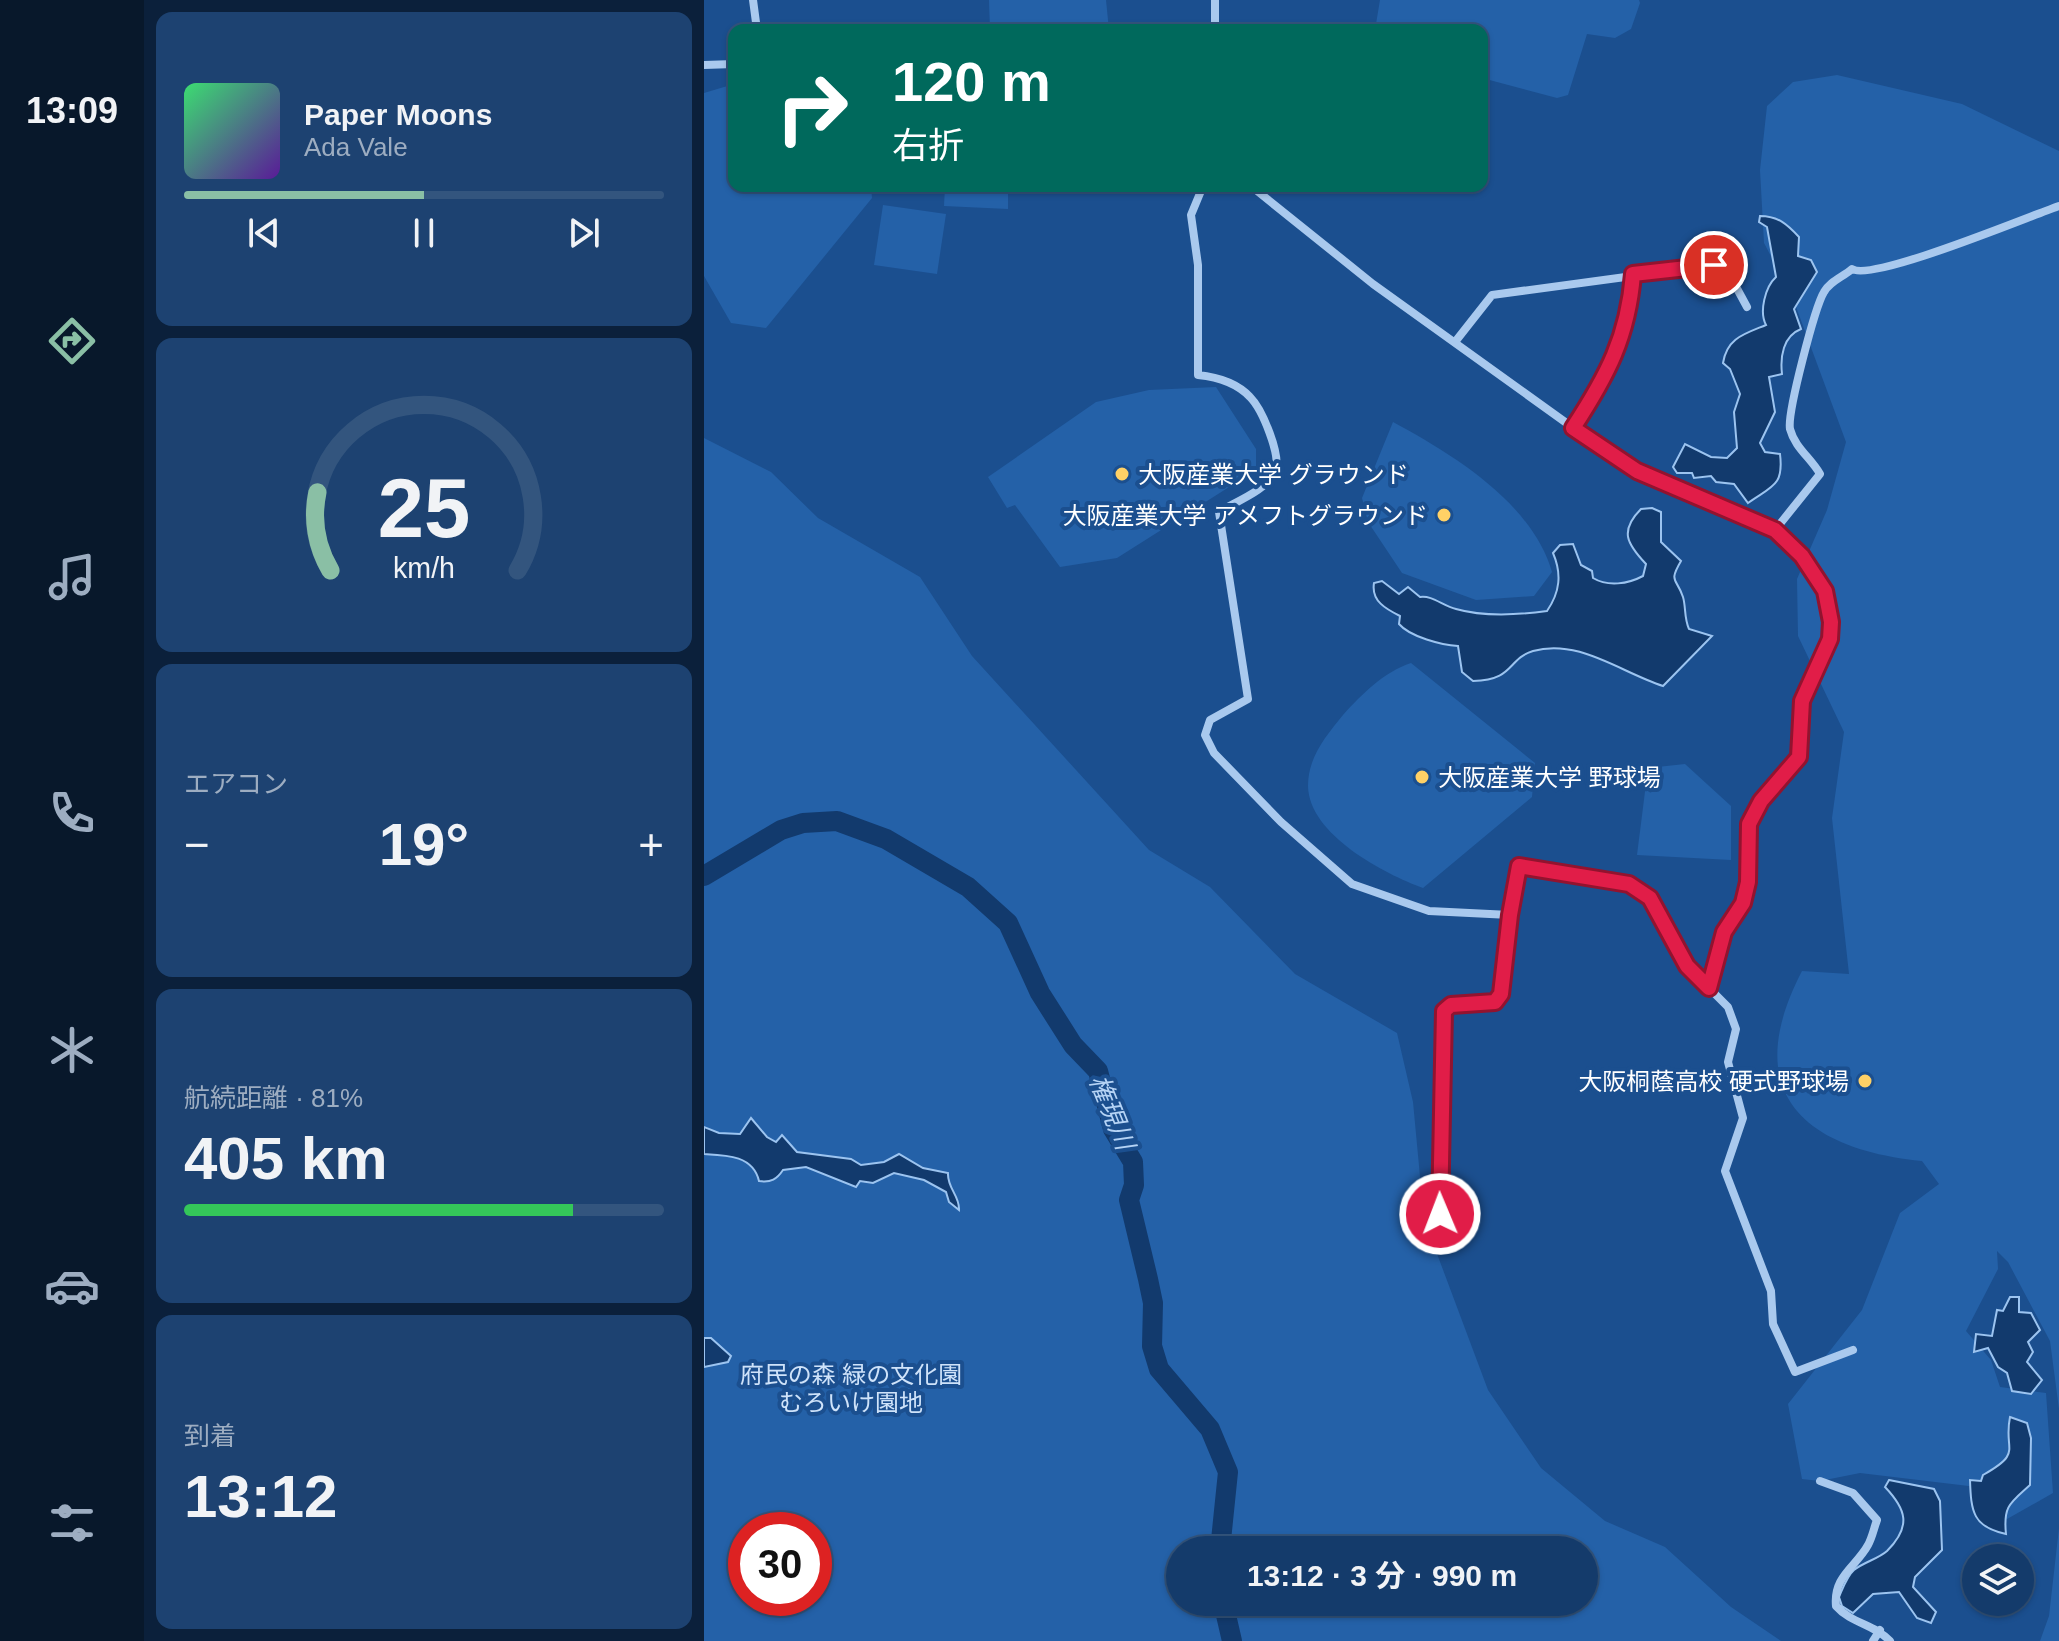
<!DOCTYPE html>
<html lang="ja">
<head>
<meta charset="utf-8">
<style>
	body { margin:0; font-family:Helvetica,"Noto Sans JP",sans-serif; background:#1d4271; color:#f1f3f6; height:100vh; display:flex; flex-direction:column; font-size:30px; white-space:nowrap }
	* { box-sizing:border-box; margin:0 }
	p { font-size:26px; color:#9dadc1 }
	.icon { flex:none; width:44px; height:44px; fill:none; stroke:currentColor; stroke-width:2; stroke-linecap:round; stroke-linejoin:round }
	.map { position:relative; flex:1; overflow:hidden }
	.side { display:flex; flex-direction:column; gap:12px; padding:12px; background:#0b203b; width:560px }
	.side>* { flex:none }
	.guide { position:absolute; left:24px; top:24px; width:760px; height:168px; border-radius:16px; box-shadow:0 2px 6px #0004,0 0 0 2px #33557e; background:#00695c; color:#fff; overflow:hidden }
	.controls { position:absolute; left:1258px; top:1544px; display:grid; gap:16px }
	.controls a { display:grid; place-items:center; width:72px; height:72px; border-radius:50%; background:#143b6b; box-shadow:0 2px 6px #0004,0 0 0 2px #33557e; font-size:40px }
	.speed { position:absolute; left:24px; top:1512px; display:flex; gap:16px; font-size:40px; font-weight:700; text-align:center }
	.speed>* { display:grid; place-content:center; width:104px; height:104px; border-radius:50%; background:#143b6b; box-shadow:0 2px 6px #0004,0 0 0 2px #33557e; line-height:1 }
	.speed .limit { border:12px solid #d22; background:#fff; color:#111 }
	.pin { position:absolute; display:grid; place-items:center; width:68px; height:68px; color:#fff; margin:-34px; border:4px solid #fff; border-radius:50%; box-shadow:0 2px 8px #0007 }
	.me { position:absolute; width:88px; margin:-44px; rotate:359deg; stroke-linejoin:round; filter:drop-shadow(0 0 6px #0008) }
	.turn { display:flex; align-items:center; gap:28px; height:168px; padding:0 32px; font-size:36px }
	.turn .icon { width:104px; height:104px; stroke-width:2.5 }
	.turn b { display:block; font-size:56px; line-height:68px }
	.big { font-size:60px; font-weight:700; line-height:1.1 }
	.side .tile { flex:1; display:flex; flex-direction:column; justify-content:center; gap:12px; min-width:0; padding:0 28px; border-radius:16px; background:#1d4271 }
	.side .dial { align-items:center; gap:0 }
	.dial svg { height:208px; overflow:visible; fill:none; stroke:#33557e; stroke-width:7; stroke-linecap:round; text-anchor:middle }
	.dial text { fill:#f1f3f6; stroke:none }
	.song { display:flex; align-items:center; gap:24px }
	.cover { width:96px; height:96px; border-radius:12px; background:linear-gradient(135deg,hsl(140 70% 55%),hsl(270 70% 35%)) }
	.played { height:8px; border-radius:4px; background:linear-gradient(90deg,#8abfa5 50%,#33557e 50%) }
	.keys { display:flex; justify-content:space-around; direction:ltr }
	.heat { display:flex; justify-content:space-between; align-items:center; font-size:44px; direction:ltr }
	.charge { height:12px; border-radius:6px; background:linear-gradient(90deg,#34c759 81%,#33557e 0) }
	.trip { position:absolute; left:462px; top:1536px; width:432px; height:80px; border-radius:40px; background:#143b6b; box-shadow:0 2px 6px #0004,0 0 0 2px #33557e; font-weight:700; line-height:80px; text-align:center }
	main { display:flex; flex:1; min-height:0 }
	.dock { display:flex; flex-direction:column; width:144px; justify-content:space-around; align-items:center; background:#08182b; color:#9dadc1 }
	.dock .icon { width:56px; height:56px }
	.dock .current { color:#8abfa5 }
	.dock b { font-size:36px; color:#f1f3f6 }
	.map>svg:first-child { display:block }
	.green { fill:#2461a8; fill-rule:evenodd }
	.water { fill:#123a6d; stroke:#9cc4f0; stroke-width:2 }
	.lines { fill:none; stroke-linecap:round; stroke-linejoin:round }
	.river { stroke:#123a6d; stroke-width:20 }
	.minor { stroke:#a9c9ee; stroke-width:8 }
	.route-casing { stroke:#92132f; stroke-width:20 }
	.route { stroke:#e11d48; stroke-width:14 }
	.poi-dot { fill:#ffd166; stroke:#1b4f8f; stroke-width:3 }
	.labels { text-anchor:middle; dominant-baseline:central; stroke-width:8; stroke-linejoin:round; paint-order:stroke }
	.poi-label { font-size:24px; fill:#fff; stroke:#1b4f8f; text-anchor:start }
	.park-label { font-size:24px; fill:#cfe3fa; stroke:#1b4f8f }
	.water-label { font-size:26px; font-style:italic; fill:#b5d3f5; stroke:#1b4f8f }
</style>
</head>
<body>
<main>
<nav class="dock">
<b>13:09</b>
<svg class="icon current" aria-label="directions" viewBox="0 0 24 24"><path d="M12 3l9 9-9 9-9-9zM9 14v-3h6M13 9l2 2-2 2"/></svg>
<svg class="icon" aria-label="music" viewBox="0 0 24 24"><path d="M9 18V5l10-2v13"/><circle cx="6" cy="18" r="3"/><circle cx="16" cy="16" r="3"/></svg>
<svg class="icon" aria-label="phone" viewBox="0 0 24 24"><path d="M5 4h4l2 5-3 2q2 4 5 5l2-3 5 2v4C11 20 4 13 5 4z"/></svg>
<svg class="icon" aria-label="climate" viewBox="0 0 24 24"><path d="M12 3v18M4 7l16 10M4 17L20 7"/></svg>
<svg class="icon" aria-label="car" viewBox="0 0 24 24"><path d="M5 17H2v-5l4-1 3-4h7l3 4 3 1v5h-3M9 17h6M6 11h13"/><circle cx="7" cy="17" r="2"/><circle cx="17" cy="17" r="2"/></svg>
<svg class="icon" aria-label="filters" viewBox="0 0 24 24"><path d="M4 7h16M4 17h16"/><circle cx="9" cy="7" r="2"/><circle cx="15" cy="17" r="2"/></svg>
</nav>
<section class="side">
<div class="tile">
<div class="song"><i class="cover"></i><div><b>Paper Moons</b><p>Ada Vale</p></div></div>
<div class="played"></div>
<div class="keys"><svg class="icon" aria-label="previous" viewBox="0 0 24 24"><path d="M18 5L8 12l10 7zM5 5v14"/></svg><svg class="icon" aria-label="pause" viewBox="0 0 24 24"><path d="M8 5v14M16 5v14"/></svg><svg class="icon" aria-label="next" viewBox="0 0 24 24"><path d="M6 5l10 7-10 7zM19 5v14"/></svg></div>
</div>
<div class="tile dial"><svg viewBox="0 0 100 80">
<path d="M14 69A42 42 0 1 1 86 69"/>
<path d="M14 69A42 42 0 0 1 9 39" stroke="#8abfa5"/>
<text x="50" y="56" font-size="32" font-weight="700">25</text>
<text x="50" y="72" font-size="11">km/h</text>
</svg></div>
<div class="tile"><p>エアコン</p>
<div class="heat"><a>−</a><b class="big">19°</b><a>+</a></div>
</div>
<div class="tile"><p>航続距離 · 81%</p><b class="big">405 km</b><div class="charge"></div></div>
<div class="tile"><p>到着</p><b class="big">13:12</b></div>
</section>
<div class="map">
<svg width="1355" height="1641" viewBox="0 0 1355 1641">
	<rect width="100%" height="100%" fill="#1b4f8f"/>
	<g class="green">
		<polygon points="285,0 402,0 405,30 286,30"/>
		<polygon points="676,0 935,0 936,3 927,29 911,38 883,34 864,95 853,98 778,78 778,30 671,30"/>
		<path d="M 1133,75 L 1258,104 L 1355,151 L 1355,1409 L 1346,1341 L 1304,1262 L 1293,1251 L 1294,1269 L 1262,1331 L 1287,1360 L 1296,1387 L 1342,1393 L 1349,1493 L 1296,1523 L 1273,1487 L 1156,1473 L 1116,1481 L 1098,1479 L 1084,1404 L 1158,1310 L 1196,1213 L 1235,1184 L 1218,1161 C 1099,1149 1035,1092 1098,971 L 1145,974 L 1128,818 L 1140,732 L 1094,636 L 1093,579 L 1123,510 L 1142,442 L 1088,296 L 1060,243 L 1056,170 L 1063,106 L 1089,82 Z"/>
		<polygon points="30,84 30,186 167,186 168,198 62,328 27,323 0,276 0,93"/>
		<polygon points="241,186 304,186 304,209 240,206"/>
		<polygon points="179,205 242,214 233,274 170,265"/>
		<polygon points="512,387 552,449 552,470 413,558 356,567 311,505 303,508 284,477 392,402 445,390"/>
		<path d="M 689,422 C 750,455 828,503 848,572 L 830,596 L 772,600 L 698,573 L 664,522 L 658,498 Z"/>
		<path d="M 0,438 L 67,472 L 114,518 L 216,577 L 268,656 L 445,850 L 506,887 L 591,974 L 693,1033 L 709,1102 L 720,1219 L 784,1390 L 837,1468 L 901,1521 L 961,1547 L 1027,1607 L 1077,1641 L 0,1641 ZM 42,1530 L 110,1530 L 110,1598 L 42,1598 ZM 476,1550 L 880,1550 L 880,1602 L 476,1602 Z"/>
		<path d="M 707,663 L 831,763 L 828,797 L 719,888 C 681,874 605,835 604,786 C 604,757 622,736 639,715 C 658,694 680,672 707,663 Z"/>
		<polygon points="981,764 1027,806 1027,860 933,855 944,768"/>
		<polygon points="1355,1528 1355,1641 1336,1641 1345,1616"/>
	</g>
	<g class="water">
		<path d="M 1056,216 C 1074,216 1083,224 1095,237 L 1094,256 L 1107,260 L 1113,272 L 1090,309 L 1097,329 C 1079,336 1076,357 1078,374 L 1065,377 L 1071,412 L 1056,443 L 1061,452 L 1076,454 C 1080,486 1068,486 1044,503 L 1030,484 L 1012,482 L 1007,476 L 990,478 L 988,473 L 973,473 L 969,467 L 981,444 L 1007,457 L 1023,458 L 1033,448 L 1030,412 L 1036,394 L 1026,369 L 1019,363 C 1023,338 1040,334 1062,325 C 1055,312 1061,287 1072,277 L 1063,227 L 1055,222 Z"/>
		<path d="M 948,508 L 957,512 L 957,542 L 977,561 C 964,583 973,578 979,597 C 982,607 980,618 985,629 L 1008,636 L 959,686 C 916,672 874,638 829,651 C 803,659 811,680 769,681 L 758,672 L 754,646 C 738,645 706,637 695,624 L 696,616 C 682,609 667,601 670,583 L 678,581 L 695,594 L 704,587 L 716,597 C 728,595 739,606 752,609 C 780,617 814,615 843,611 C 856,592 858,574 849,553 L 856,545 L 869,544 L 877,565 L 888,571 L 889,578 C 904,587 924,584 939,576 L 942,564 C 923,544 915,531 937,509 Z"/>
		<path d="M 47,1118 L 63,1137 L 72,1142 L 78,1135 L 93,1152 L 147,1159 L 157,1165 L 180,1162 L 195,1154 L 219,1168 L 244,1173 C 243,1188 256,1196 255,1210 L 245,1202 L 242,1192 L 220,1180 L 190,1173 L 169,1183 L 156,1181 L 152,1187 L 102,1167 L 79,1170 C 73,1179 67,1183 55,1181 C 49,1155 21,1155 0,1154 L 0,1127 L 15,1133 L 36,1134 Z"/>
		<polygon points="1306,1297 1315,1297 1315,1312 1327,1313 1336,1330 1324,1342 1329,1352 1323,1362 1338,1380 1327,1394 1308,1391 1303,1373 1294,1367 1284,1348 1270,1352 1272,1334 1288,1336 1293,1310 1299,1311"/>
		<polygon points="0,1338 7,1338 27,1356 24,1362 0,1367"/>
		<path d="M 1306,1417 L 1323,1423 L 1327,1438 L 1326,1485 C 1306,1503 1299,1506 1302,1534 C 1269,1527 1267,1512 1266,1480 L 1277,1481 L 1279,1475 C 1320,1452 1299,1451 1306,1417 Z"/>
		<path d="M 1185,1480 L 1230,1489 L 1236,1501 L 1238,1550 L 1211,1577 L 1209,1587 L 1232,1612 L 1227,1623 L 1213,1618 L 1195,1592 L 1169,1594 L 1149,1613 L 1138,1606 L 1135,1597 C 1139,1588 1143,1576 1150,1570 C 1160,1562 1174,1559 1183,1551 C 1208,1526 1202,1509 1181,1487 Z"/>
	</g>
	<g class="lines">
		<g class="river">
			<polyline points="0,876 77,830 99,823 133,821 182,839 264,887 304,923 336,993 369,1045 394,1071 409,1129 429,1162 430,1185 425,1200 444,1279 449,1303 448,1346 455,1369 506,1429 524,1472 516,1550"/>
			<polyline points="519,1602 528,1641"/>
		</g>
		<g class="minor">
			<polyline points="49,0 53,30"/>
			<polyline points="511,0 511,30"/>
			<polyline points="441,30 456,26 511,29"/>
			<polyline points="0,65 30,64"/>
			<path d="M 499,186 L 487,215 L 494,265 L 494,375 C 513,377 532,382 546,397 C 558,409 578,456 571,472 C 563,490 531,502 515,512 L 544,699 L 506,720 L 501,735 L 510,753 L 577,822 L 648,884 L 725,911 L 806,915 L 815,866 L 925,884 L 946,898 L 983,966 L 1024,1007 L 1032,1029 L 1024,1062 L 1039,1118 L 1021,1171 L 1067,1291 L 1069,1324 L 1091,1372 L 1149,1350"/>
			<polyline points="547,186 669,284 914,460 1071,530 1098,556 1121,591 1127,622 1126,639 1098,701 1095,757 1057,801 1045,824 1044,882 1039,903 1020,932 1009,961 1005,988"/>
			<polyline points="751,342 788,295 1010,265 1024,272 1043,307"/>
			<path d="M 869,428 C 903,376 924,337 929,274"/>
			<path d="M 1071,530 L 1116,474 C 1107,458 1091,448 1086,429 C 1083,413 1111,307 1120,292 C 1126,281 1139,277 1148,269 C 1168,282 1323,217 1355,206"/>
			<polyline points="736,1214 740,1011 747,1005 791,1002 797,994 806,915"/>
			<path d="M 1116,1481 L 1149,1493 L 1173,1520 C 1170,1528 1168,1538 1164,1545 C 1152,1567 1129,1576 1132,1606 C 1148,1624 1170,1624 1186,1641"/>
			<polyline points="1169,1641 1176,1630"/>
		</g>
	</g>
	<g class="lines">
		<g class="route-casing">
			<path id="route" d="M 736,1214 L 740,1011 L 747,1005 L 791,1002 L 797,994 L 806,915 L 815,866 L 925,884 L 946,898 L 983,966 L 1005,988 L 1020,932 L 1039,903 L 1044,882 L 1045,824 L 1057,801 L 1095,757 L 1098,701 L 1126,639 L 1127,622 L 1121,591 L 1098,556 L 1071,530 L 933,471 L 869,428 C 903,376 924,337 929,274 L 1010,265"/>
		</g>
		<use href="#route" class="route"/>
	</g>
	<g class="poi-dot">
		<circle cx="418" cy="474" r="8"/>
		<circle cx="740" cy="515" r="8"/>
		<circle cx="718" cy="777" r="8"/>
		<circle cx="1161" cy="1081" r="8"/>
	</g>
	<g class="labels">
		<g class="poi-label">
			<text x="434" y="474">大阪産業大学 グラウンド</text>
			<text x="724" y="515" text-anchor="end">大阪産業大学 アメフトグラウンド</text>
			<text x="734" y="777">大阪産業大学 野球場</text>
			<text x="1145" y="1081" text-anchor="end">大阪桐蔭高校 硬式野球場</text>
		</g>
		<g class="park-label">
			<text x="147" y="1374">府民の森 緑の文化園<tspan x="147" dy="28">むろいけ園地</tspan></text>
		</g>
		<g class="water-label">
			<text transform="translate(408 1112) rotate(68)">権現川</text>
		</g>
	</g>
</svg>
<div class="controls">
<a><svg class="icon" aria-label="layers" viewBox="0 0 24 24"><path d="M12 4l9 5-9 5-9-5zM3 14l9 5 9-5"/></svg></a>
</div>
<div class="speed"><div class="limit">30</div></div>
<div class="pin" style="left:1010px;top:265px;background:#d93025"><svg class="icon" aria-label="arrive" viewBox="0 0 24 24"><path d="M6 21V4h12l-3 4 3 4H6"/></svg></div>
<svg class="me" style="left:736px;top:1214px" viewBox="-20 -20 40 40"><circle r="17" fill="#e11d48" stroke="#fff" stroke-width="3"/><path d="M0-11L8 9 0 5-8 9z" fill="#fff"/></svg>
<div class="trip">13:12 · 3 分 · 990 m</div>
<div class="guide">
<div class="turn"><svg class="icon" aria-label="right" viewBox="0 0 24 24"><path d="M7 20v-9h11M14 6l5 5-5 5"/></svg><div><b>120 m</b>右折</div></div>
</div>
</div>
</main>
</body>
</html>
